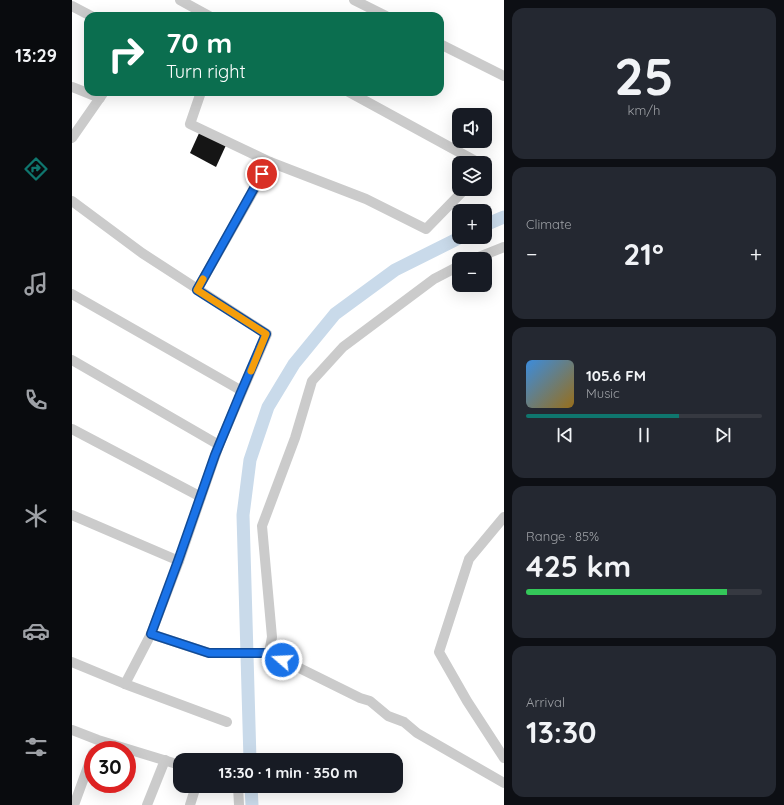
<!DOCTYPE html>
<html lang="en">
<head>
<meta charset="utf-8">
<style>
	body { margin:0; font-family:Quicksand,sans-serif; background:#242831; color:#f1f3f6; height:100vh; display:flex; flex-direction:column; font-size:15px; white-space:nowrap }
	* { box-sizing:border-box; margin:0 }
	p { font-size:13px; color:#9ea1a6 }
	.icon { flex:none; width:22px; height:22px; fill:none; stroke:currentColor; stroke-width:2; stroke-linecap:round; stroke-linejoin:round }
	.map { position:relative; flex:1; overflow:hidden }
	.details { display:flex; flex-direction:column; gap:8px; padding:8px; background:#0d0f14; width:280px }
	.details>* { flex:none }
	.banner { position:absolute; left:12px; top:12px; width:360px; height:84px; border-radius:12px; box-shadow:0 4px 16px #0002; background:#0b6e4f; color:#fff; overflow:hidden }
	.tools { position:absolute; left:380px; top:108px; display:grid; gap:8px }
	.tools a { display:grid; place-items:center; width:40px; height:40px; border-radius:8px; background:#171b24; box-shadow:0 4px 16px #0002; font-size:20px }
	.speed { position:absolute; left:12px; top:741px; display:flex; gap:8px; font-size:20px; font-weight:700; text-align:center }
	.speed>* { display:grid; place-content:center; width:52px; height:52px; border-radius:50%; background:#171b24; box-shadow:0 4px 16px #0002; line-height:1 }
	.speed .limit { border:6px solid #d22; background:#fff; color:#111 }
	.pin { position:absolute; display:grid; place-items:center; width:34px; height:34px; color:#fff; margin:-17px; border:2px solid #fff; border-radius:50%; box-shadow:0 1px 4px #0007 }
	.me { position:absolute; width:44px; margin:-22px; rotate:289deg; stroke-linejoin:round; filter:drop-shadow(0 0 3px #0008) }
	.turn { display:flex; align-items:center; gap:14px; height:84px; padding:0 16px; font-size:18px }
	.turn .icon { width:52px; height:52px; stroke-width:2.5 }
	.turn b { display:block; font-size:28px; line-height:34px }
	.big { font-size:30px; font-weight:700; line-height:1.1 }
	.details .card { flex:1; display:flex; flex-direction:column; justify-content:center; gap:6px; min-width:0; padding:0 14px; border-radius:12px; background:#242831 }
	.details .dial { align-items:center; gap:0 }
	.dial b { font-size:52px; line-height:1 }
	.song { display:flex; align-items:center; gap:12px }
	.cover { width:48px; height:48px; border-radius:6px; background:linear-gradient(135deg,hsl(210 70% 55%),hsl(40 70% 35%)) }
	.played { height:4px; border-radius:2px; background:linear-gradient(90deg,#0f766e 65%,#363941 65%) }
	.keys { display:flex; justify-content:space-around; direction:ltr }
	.heat { display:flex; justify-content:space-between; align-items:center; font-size:22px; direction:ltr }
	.charge { height:6px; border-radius:3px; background:linear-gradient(90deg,#34c759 85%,#363941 0) }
	.trip { position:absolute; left:101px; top:753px; width:230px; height:40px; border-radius:12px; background:#171b24; box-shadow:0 4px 16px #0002; font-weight:700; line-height:40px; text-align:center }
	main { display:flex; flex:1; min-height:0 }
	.tabs { display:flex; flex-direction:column; width:72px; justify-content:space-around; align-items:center; background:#090b0e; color:#9ea1a6 }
	.tabs .icon { width:28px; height:28px }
	.tabs .current { color:#0f766e }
	.tabs b { font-size:18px; color:#f1f3f6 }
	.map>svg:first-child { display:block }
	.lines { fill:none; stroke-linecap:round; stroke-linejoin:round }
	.canal { stroke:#c9daea; stroke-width:13 }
	.building { fill:#151515 }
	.minor { stroke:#cbcbcb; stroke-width:10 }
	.route-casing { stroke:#114b97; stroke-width:10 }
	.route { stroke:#1a73e8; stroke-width:7 }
	.slow { stroke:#f59e0b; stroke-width:7 }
</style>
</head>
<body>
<main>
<nav class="tabs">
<b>13:29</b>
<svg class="icon current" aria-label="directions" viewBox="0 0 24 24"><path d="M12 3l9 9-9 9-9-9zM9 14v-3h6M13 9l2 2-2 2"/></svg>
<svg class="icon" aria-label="music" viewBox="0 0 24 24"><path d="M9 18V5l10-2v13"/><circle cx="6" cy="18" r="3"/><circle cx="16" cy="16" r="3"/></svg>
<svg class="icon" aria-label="phone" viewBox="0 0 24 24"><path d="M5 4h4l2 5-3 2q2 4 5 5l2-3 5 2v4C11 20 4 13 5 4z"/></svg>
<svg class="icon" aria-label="climate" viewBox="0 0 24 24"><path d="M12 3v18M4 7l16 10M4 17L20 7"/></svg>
<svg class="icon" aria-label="car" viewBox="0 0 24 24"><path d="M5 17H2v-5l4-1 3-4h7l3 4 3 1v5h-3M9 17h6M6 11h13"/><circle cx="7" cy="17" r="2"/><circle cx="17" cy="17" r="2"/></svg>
<svg class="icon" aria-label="filters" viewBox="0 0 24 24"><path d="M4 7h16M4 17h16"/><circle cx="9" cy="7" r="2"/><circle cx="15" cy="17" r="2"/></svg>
</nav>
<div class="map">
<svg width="432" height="805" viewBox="0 0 432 805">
	<rect width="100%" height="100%" fill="#fff"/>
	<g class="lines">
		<g class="canal">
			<polyline points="413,225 432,217"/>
			<polyline points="178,760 171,515 178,460 196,407 222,364 263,314 323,270 389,237"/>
			<polyline points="179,786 180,805"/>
		</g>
	</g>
	<polygon class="building" points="128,131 155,143 144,167 118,153"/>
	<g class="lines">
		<g class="minor">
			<polyline points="108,0 137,16"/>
			<polyline points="282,0 314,16"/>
			<polyline points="0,6 19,16"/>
			<polyline points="368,44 432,76"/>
			<polyline points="0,87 28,98"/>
			<polyline points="129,92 118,124 198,162 294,199 354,229 393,189"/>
			<polyline points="277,92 407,163"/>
			<polyline points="0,138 32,92"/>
			<polyline points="0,201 70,253 195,334 147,445 0,360"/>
			<polyline points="402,259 432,247"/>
			<polyline points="125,290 198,162"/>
			<polyline points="0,294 170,391"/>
			<polyline points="0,429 129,497 147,445"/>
			<polyline points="0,515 107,561"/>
			<polyline points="432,517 397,559 367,652 395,701 432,758"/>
			<polyline points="79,634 137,653 197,653 288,698 298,701 316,716 332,722 345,733 432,783"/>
			<polyline points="197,653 200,637 190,526 223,438 240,381 271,347 362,279 387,266"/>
			<polyline points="0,662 53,684 155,722"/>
			<polyline points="53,684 79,634 107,561 129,497"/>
			<polyline points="0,730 26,740 108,765"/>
			<polyline points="166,786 167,805"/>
			<polyline points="2,805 21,753"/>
			<polyline points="75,805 93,760"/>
			<polyline points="118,805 124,786"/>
		</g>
	</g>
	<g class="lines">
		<g class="route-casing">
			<polyline id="route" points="190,174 125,290 194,334 167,397 143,455 106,561 79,634 137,653 197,653 210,660"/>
		</g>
		<use href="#route" class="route"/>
		<polyline class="slow" points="131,279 125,290 194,334 179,371"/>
	</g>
</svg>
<div class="tools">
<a><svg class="icon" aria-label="sound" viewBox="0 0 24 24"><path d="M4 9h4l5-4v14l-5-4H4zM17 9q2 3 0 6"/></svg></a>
<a><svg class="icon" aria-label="layers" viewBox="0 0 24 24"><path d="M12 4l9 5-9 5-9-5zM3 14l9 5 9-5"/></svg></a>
<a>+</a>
<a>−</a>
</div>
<div class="speed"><div class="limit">30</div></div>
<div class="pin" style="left:190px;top:174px;background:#d93025"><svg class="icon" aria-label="arrive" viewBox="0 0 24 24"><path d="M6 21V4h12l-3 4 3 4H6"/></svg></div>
<svg class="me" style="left:210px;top:660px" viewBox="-20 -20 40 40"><circle r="17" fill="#1a73e8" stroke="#fff" stroke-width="3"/><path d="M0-11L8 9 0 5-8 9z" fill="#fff"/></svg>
<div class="trip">13:30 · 1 min · 350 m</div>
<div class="banner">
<div class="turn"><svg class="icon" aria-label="right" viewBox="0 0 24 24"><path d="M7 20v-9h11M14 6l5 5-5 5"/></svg><div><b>70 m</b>Turn right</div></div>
</div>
</div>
<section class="details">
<div class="card dial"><b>25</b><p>km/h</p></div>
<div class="card"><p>Climate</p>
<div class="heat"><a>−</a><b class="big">21°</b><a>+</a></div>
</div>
<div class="card">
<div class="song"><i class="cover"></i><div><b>105.6 FM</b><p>Music</p></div></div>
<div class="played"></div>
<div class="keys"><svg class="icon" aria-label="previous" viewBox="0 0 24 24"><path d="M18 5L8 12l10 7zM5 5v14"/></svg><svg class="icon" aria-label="pause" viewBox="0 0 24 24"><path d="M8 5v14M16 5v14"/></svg><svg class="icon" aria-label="next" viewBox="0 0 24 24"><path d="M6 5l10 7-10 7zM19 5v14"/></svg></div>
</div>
<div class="card"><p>Range · 85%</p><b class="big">425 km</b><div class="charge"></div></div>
<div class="card"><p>Arrival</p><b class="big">13:30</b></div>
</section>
</main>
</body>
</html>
